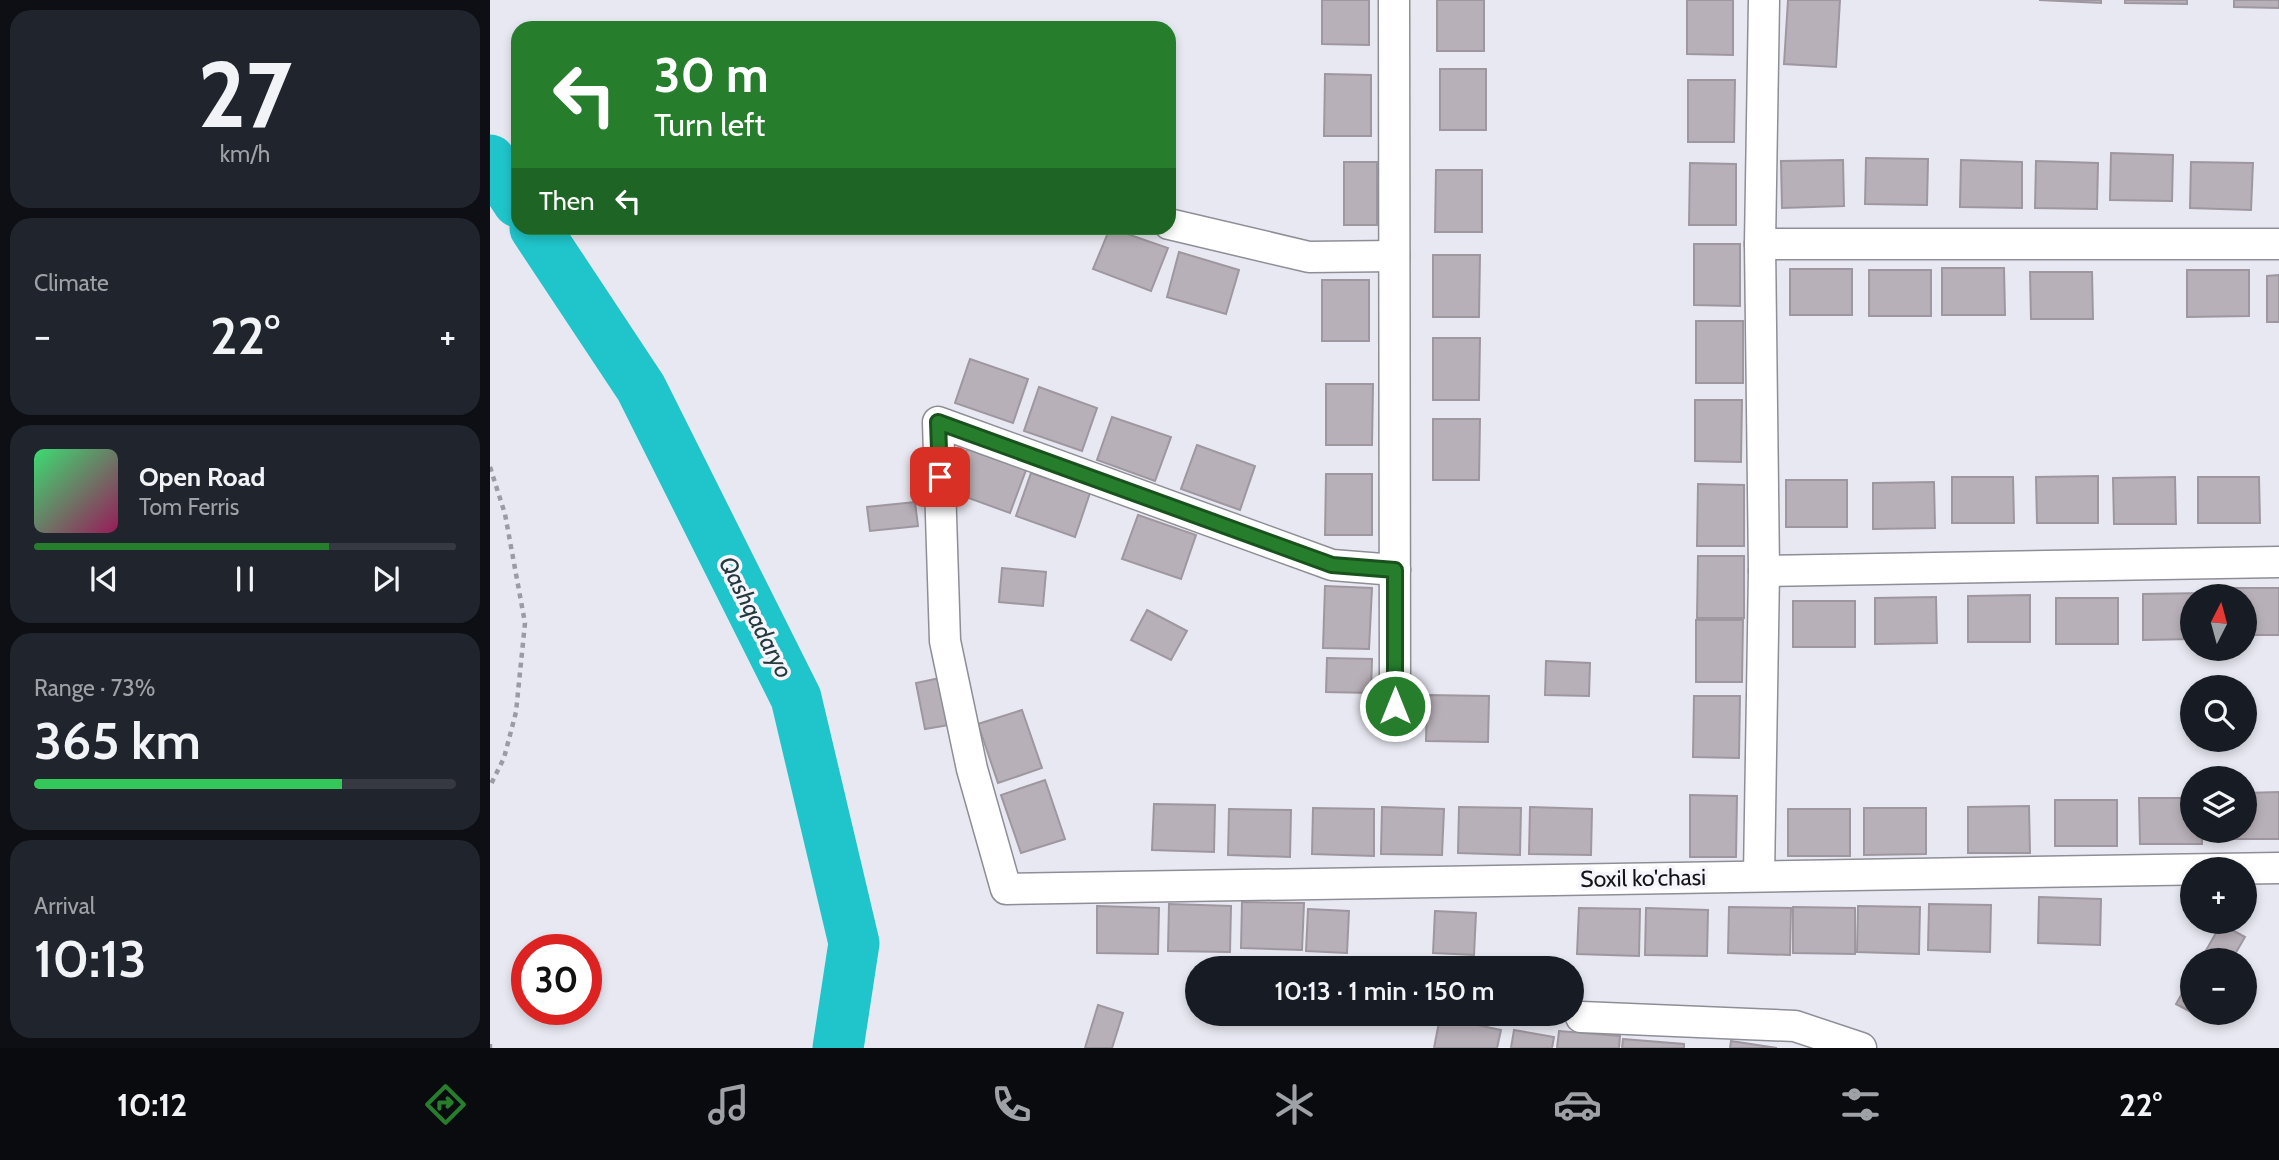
<!DOCTYPE html>
<html lang="en">
<head>
<meta charset="utf-8">
<style>
	body { margin:0; font-family:Cabin,sans-serif; background:#20242c; color:#f1f3f6; height:100vh; display:flex; flex-direction:column; font-size:26px; white-space:nowrap }
	* { box-sizing:border-box; margin:0 }
	p { font-size:23px; color:#9ea1a6 }
	.icon { flex:none; width:38px; height:38px; fill:none; stroke:currentColor; stroke-width:2; stroke-linecap:round; stroke-linejoin:round }
	.map { position:relative; flex:1; overflow:hidden }
	.details { display:flex; flex-direction:column; gap:10px; padding:10px; background:#0d0f14; width:490px }
	.details>* { flex:none }
	.guide { position:absolute; left:21px; top:21px; width:665px; height:214px; border-radius:21px; box-shadow:0 4px 10px #0003; background:#267e2d; color:#fff; overflow:hidden }
	.needle { width:46px; rotate:6deg }
	.tools { position:absolute; left:1690px; top:584px; display:grid; gap:14px }
	.tools a { display:grid; place-items:center; width:77px; height:77px; border-radius:50%; background:#171b24; box-shadow:0 4px 10px #0003; font-size:35px }
	.speed { position:absolute; left:21px; top:934px; display:flex; gap:14px; font-size:35px; font-weight:700; text-align:center }
	.speed>* { display:grid; place-content:center; width:91px; height:91px; border-radius:50%; background:#171b24; box-shadow:0 4px 10px #0003; line-height:1 }
	.speed .limit { border:10px solid #d22; background:#fff; color:#111 }
	.pin { position:absolute; display:grid; place-items:center; width:60px; height:60px; color:#fff; margin:-30px; border-radius:14px; box-shadow:0 4px 10px #0006 }
	.me { position:absolute; width:77px; margin:-38px; rotate:0deg; stroke-linejoin:round; filter:drop-shadow(0 0 5px #0008) }
	.turn { display:flex; align-items:center; gap:24px; height:147px; padding:0 28px; font-size:32px }
	.turn .icon { width:91px; height:91px; stroke-width:2.5 }
	.turn b { display:block; font-size:49px; line-height:60px }
	.then { display:flex; align-items:center; height:66px; padding:0 28px; background:#0003; gap:14px; font-size:26px }
	.big { font-size:52px; font-weight:600; line-height:1.1 }
	.details .widget { flex:1; display:flex; flex-direction:column; justify-content:center; gap:10px; min-width:0; padding:0 24px; border-radius:21px; background:#20242c }
	.details .dial { align-items:center; gap:0 }
	.dial b { font-size:91px; line-height:1 }
	.song { display:flex; align-items:center; gap:21px }
	.cover { width:84px; height:84px; border-radius:10px; background:linear-gradient(135deg,hsl(140 70% 55%),hsl(330 70% 35%)) }
	.played { height:7px; border-radius:4px; background:linear-gradient(90deg,#267e2d 70%,#363941 70%) }
	.keys { display:flex; justify-content:space-around; direction:ltr }
	.heat { display:flex; justify-content:space-between; align-items:center; font-size:38px; direction:ltr }
	.charge { height:10px; border-radius:5px; background:linear-gradient(90deg,#34c759 73%,#363941 0) }
	.trip { position:absolute; left:695px; top:956px; width:399px; height:70px; border-radius:35px; background:#171b24; box-shadow:0 4px 10px #0003; font-weight:600; line-height:70px; text-align:center }
	.dock { display:flex; height:112px; justify-content:space-around; align-items:center; background:#090b0e; color:#9ea1a6 }
	.dock .icon { width:49px; height:49px }
	.dock .current { color:#267e2d }
	.dock b { font-size:32px; color:#f1f3f6 }
	main { display:flex; flex:1; min-height:0 }
	.map>svg:first-child { display:block }
	.lines { fill:none; stroke-linecap:round; stroke-linejoin:round }
	.river { stroke:#1fc5cb; stroke-width:51 }
	.building { fill:#b8b0b8; stroke:#9e979f; stroke-width:2 }
	.minor-casing { stroke:#8e8e97; stroke-width:33 }
	.path { stroke:#9b9ba3; stroke-width:4.5; stroke-dasharray:5 5; stroke-linecap:butt }
	.minor { stroke:#fff; stroke-width:30 }
	.route-casing { stroke:#19521d; stroke-width:18 }
	.route { stroke:#267e2d; stroke-width:12 }
	.labels { text-anchor:middle; dominant-baseline:central; stroke-width:7; stroke-linejoin:round; paint-order:stroke }
	.street-label { font-size:23px; fill:#141417; stroke:#f6f5fe }
	.water-label { font-size:24px; font-style:italic; fill:#233b3c; stroke:#f6f5fe }
</style>
</head>
<body>
<main>
<section class="details">
<div class="widget dial"><b>27</b><p>km/h</p></div>
<div class="widget"><p>Climate</p>
<div class="heat"><a>−</a><b class="big">22°</b><a>+</a></div>
</div>
<div class="widget">
<div class="song"><i class="cover"></i><div><b>Open Road</b><p>Tom Ferris</p></div></div>
<div class="played"></div>
<div class="keys"><svg class="icon" aria-label="previous" viewBox="0 0 24 24"><path d="M18 5L8 12l10 7zM5 5v14"/></svg><svg class="icon" aria-label="pause" viewBox="0 0 24 24"><path d="M8 5v14M16 5v14"/></svg><svg class="icon" aria-label="next" viewBox="0 0 24 24"><path d="M6 5l10 7-10 7zM19 5v14"/></svg></div>
</div>
<div class="widget"><p>Range · 73%</p><b class="big">365 km</b><div class="charge"></div></div>
<div class="widget"><p>Arrival</p><b class="big">10:13</b></div>
</section>
<div class="map">
<svg width="1789" height="1048" viewBox="0 0 1789 1048">
	<rect width="100%" height="100%" fill="#e8e8f2"/>
	<g class="lines">
		<g class="river">
			<polyline points="0,160 28,202"/>
			<polyline points="45,228 151,388 306,698 364,943 348,1048"/>
		</g>
	</g>
	<g class="building">
		<polygon points="832,0 879,0 879,45 832,44"/>
		<rect x="947" y="0" width="47" height="51"/>
		<polygon points="1197,0 1243,0 1243,55 1197,54"/>
		<polygon points="1298,0 1350,0 1346,67 1294,64"/>
		<polygon points="1549,0 1611,0 1611,3"/>
		<polygon points="1635,0 1697,0 1697,4 1635,3"/>
		<polygon points="1744,0 1789,0 1789,8 1744,7"/>
		<rect x="950" y="69" width="46" height="61"/>
		<polygon points="835,74 881,75 881,136 834,136"/>
		<polygon points="1198,80 1245,80 1244,142 1198,142"/>
		<polygon points="1621,153 1683,155 1682,201 1620,200"/>
		<polygon points="1376,158 1438,159 1437,205 1375,204"/>
		<polygon points="1353,160 1354,206 1292,208 1291,161"/>
		<polygon points="1471,160 1532,162 1532,208 1470,207"/>
		<polygon points="1546,161 1608,163 1607,209 1545,208"/>
		<rect x="854" y="162" width="33" height="63"/>
		<polygon points="1701,162 1763,163 1761,210 1700,208"/>
		<polygon points="1200,163 1246,164 1246,225 1199,225"/>
		<polygon points="946,170 992,170 992,232 945,232"/>
		<polygon points="620,228 678,248 661,291 603,269"/>
		<polygon points="1204,244 1250,244 1250,306 1204,305"/>
		<polygon points="689,252 749,270 736,314 677,297"/>
		<polygon points="943,255 990,255 989,317 943,317"/>
		<polygon points="1452,268 1514,268 1515,315 1452,315"/>
		<rect x="1300" y="269" width="62" height="46"/>
		<rect x="1379" y="270" width="62" height="46"/>
		<polygon points="1697,270 1759,270 1759,316 1697,317"/>
		<polygon points="1540,272 1602,272 1603,319 1541,319"/>
		<polygon points="1789,275 1789,322 1777,322 1777,276"/>
		<rect x="832" y="280" width="47" height="61"/>
		<rect x="1206" y="321" width="47" height="62"/>
		<polygon points="943,338 990,338 989,400 943,400"/>
		<polygon points="480,359 538,379 523,423 465,403"/>
		<polygon points="836,384 883,384 882,445 836,445"/>
		<polygon points="549,387 607,408 592,451 534,431"/>
		<polygon points="1205,400 1252,400 1251,462 1205,461"/>
		<polygon points="622,417 681,437 665,481 607,460"/>
		<polygon points="943,419 990,419 989,480 943,480"/>
		<polygon points="707,445 765,466 750,510 691,489"/>
		<polygon points="477,449 536,470 520,513 462,492"/>
		<polygon points="541,473 600,493 585,537 526,516"/>
		<polygon points="836,474 882,474 882,535 835,535"/>
		<polygon points="1608,476 1608,523 1547,523 1546,477"/>
		<polygon points="1462,477 1523,477 1524,523 1462,523"/>
		<polygon points="1685,477 1686,524 1624,524 1623,478"/>
		<polygon points="1708,477 1769,477 1770,523 1708,523"/>
		<rect x="1296" y="480" width="61" height="47"/>
		<polygon points="1444,482 1445,528 1383,529 1383,483"/>
		<polygon points="1208,484 1254,485 1254,546 1207,546"/>
		<polygon points="425,502 428,526 380,531 377,507"/>
		<polygon points="648,515 706,535 691,579 632,559"/>
		<polygon points="1208,556 1254,556 1254,618 1207,618"/>
		<polygon points="512,568 556,572 553,606 509,602"/>
		<polygon points="835,586 882,588 879,649 833,648"/>
		<polygon points="1733,588 1789,588 1789,635 1755,635 1755,597 1733,597"/>
		<polygon points="1715,593 1715,597 1703,597 1703,639 1653,640 1653,594"/>
		<polygon points="1540,595 1540,642 1478,642 1478,596"/>
		<polygon points="1446,597 1447,643 1385,644 1385,598"/>
		<rect x="1566" y="598" width="62" height="46"/>
		<rect x="1303" y="601" width="62" height="46"/>
		<polygon points="657,610 697,631 681,660 641,640"/>
		<polygon points="1206,620 1253,620 1252,682 1206,682"/>
		<polygon points="837,658 882,659 881,693 836,692"/>
		<polygon points="1056,661 1100,663 1099,696 1055,695"/>
		<polygon points="450,678 459,725 435,729 426,683"/>
		<polygon points="937,695 999,696 998,742 936,741"/>
		<polygon points="1204,696 1250,696 1249,758 1203,757"/>
		<polygon points="532,710 552,768 508,783 488,724"/>
		<polygon points="555,780 575,839 531,853 511,795"/>
		<polygon points="1789,792 1789,839 1740,839 1740,831 1755,831 1755,793"/>
		<polygon points="1200,795 1247,796 1246,857 1200,857"/>
		<polygon points="1649,798 1703,798 1703,831 1712,831 1712,844 1650,844"/>
		<rect x="1565" y="800" width="62" height="46"/>
		<polygon points="664,804 725,805 724,852 662,850"/>
		<polygon points="1539,806 1540,853 1478,853 1478,807"/>
		<polygon points="892,807 954,809 952,855 891,854"/>
		<polygon points="969,807 1031,808 1030,855 968,853"/>
		<polygon points="1040,807 1102,809 1101,855 1039,854"/>
		<polygon points="823,808 884,809 884,856 822,854"/>
		<polygon points="1374,808 1436,808 1436,854 1374,855"/>
		<polygon points="739,809 801,810 800,857 738,855"/>
		<rect x="1298" y="809" width="62" height="47"/>
		<polygon points="1549,897 1611,899 1610,945 1548,943"/>
		<polygon points="752,902 814,903 812,950 751,948"/>
		<polygon points="679,904 741,906 740,952 678,951"/>
		<polygon points="1439,904 1501,905 1500,952 1438,950"/>
		<polygon points="607,906 669,908 668,954 607,953"/>
		<polygon points="1368,906 1430,907 1429,954 1367,952"/>
		<polygon points="1239,907 1301,908 1300,955 1238,953"/>
		<polygon points="1303,907 1365,908 1365,954 1303,953"/>
		<polygon points="1089,908 1150,909 1149,956 1087,954"/>
		<polygon points="1156,908 1218,910 1217,956 1155,955"/>
		<polygon points="818,909 859,911 857,953 816,951"/>
		<polygon points="945,911 986,913 984,955 943,953"/>
		<polygon points="1731,924 1755,937 1741,961 1710,961"/>
		<polygon points="1703,974 1703,1013 1686,1004"/>
		<polygon points="608,1005 633,1013 622,1048 595,1048"/>
		<polygon points="950,1017 1011,1030 1007,1048 944,1048"/>
		<polygon points="1024,1030 1064,1037 1062,1048 1021,1048"/>
		<polygon points="1069,1031 1130,1036 1129,1048 1067,1048"/>
		<polygon points="1133,1039 1194,1044 1194,1048 1132,1048"/>
		<polygon points="1241,1041 1287,1048 1240,1048"/>
	</g>
	<g class="lines">
		<g class="minor-casing">
			<g id="minor">
				<polyline points="904,0 905,706"/>
				<polyline points="679,224 819,257 904,256"/>
				<polyline points="1270,244 1789,244"/>
				<polyline points="905,570 842,565 448,422 455,641 482,769 516,889 1789,868"/>
				<polyline points="1274,571 1789,562"/>
				<polyline points="1269,876 1274,571 1270,244 1274,0"/>
				<polyline points="1091,1017 1305,1026 1371,1048"/>
			</g>
		</g>
		<g class="path">
			<polyline points="0,467 15,514 35,623 26,712 14,758 0,786"/>
			<polyline points="0,1044 0,1048"/>
		</g>
		<use href="#minor" class="minor"/>
	</g>
	<g class="lines">
		<g class="route-casing">
			<polyline id="route" points="450,477 448,422 842,565 905,570 905,706"/>
		</g>
		<use href="#route" class="route"/>
	</g>
	<g class="labels">
		<g class="street-label">
			<text transform="translate(1153 878) rotate(-1)">Soxil ko'chasi</text>
		</g>
		<g class="water-label">
			<text transform="translate(266 617) rotate(63)">Qashqadaryo</text>
		</g>
	</g>
</svg>
<div class="tools">
<a><svg class="needle" viewBox="-14 -14 28 28"><path d="M0-13l5 13h-10z" fill="#e53935"/><path d="M0 13l5-13h-10z" fill="#9ea1a6"/></svg></a>
<a><svg class="icon" aria-label="search" viewBox="0 0 24 24"><circle cx="10" cy="10" r="6"/><path d="M15 15l6 6"/></svg></a>
<a><svg class="icon" aria-label="layers" viewBox="0 0 24 24"><path d="M12 4l9 5-9 5-9-5zM3 14l9 5 9-5"/></svg></a>
<a>+</a>
<a>−</a>
</div>
<div class="speed"><div class="limit">30</div></div>
<div class="pin" style="left:450px;top:477px;background:#d93025"><svg class="icon" aria-label="arrive" viewBox="0 0 24 24"><path d="M6 21V4h12l-3 4 3 4H6"/></svg></div>
<svg class="me" style="left:905px;top:706px" viewBox="-20 -20 40 40"><circle r="17" fill="#267e2d" stroke="#fff" stroke-width="3"/><path d="M0-11L8 9 0 5-8 9z" fill="#fff"/></svg>
<div class="trip">10:13 · 1 min · 150 m</div>
<div class="guide">
<div class="turn"><svg class="icon" aria-label="left" viewBox="0 0 24 24"><path d="M17 20v-9H6M10 6l-5 5 5 5"/></svg><div><b>30 m</b>Turn left</div></div>
<div class="then">Then<svg class="icon" aria-label="left" viewBox="0 0 24 24"><path d="M17 20v-9H6M10 6l-5 5 5 5"/></svg></div>
</div>
</div>
</main>
<nav class="dock">
<b>10:12</b>
<svg class="icon current" aria-label="directions" viewBox="0 0 24 24"><path d="M12 3l9 9-9 9-9-9zM9 14v-3h6M13 9l2 2-2 2"/></svg>
<svg class="icon" aria-label="music" viewBox="0 0 24 24"><path d="M9 18V5l10-2v13"/><circle cx="6" cy="18" r="3"/><circle cx="16" cy="16" r="3"/></svg>
<svg class="icon" aria-label="phone" viewBox="0 0 24 24"><path d="M5 4h4l2 5-3 2q2 4 5 5l2-3 5 2v4C11 20 4 13 5 4z"/></svg>
<svg class="icon" aria-label="climate" viewBox="0 0 24 24"><path d="M12 3v18M4 7l16 10M4 17L20 7"/></svg>
<svg class="icon" aria-label="car" viewBox="0 0 24 24"><path d="M5 17H2v-5l4-1 3-4h7l3 4 3 1v5h-3M9 17h6M6 11h13"/><circle cx="7" cy="17" r="2"/><circle cx="17" cy="17" r="2"/></svg>
<svg class="icon" aria-label="filters" viewBox="0 0 24 24"><path d="M4 7h16M4 17h16"/><circle cx="9" cy="7" r="2"/><circle cx="15" cy="17" r="2"/></svg>
<b>22°</b>
</nav>
</body>
</html>
